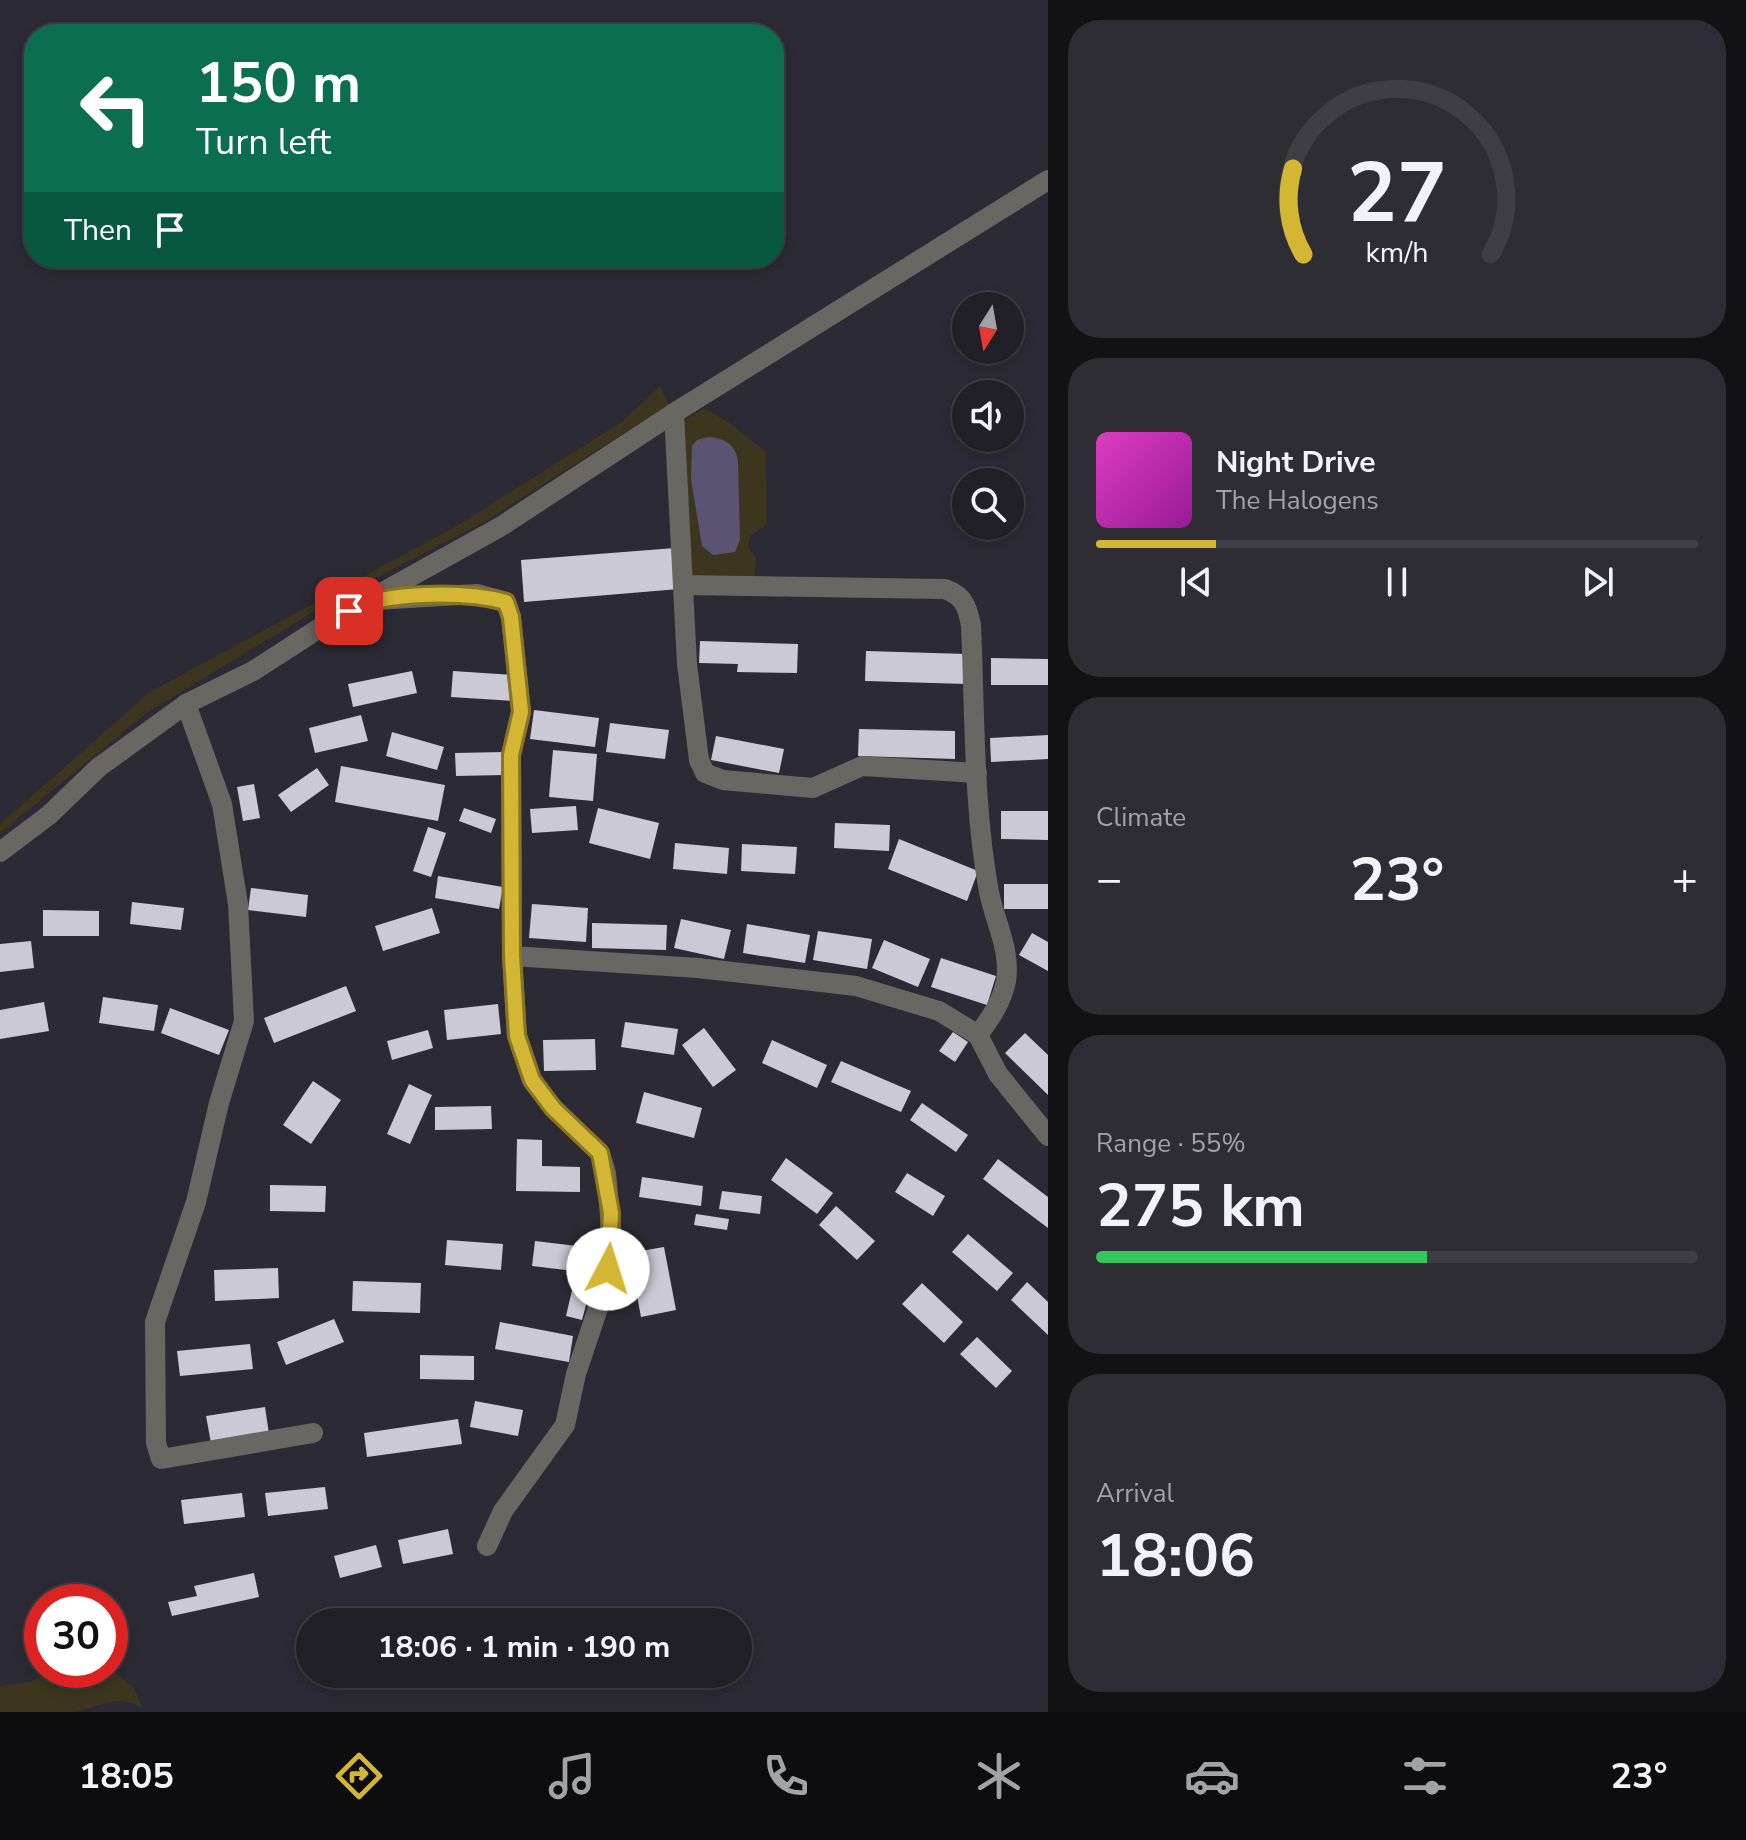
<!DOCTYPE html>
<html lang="en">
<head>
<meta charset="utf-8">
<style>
	body { margin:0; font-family:"Nunito Sans",sans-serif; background:#2d2d33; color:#f1f3f6; height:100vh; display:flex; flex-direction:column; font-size:30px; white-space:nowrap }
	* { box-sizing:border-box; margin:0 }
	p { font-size:26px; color:#a2a3a7 }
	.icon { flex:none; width:44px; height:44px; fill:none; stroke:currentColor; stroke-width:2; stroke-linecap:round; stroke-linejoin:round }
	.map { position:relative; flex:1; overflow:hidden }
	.sheet { display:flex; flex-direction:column; gap:20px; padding:20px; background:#121215; width:698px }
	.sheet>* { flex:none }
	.hud { position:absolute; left:24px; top:24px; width:760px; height:244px; border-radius:32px; box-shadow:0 4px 12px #0003,0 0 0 2px #3e3e44; background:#0b6e4f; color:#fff; overflow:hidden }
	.needle { width:52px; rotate:191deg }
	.fabs { position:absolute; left:952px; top:292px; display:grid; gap:16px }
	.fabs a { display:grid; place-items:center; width:72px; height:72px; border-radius:50%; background:#212027; box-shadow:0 4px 12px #0003,0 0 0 2px #3e3e44; font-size:40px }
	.speed { position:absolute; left:24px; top:1584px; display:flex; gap:16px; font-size:40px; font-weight:700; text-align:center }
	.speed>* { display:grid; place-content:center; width:104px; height:104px; border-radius:50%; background:#212027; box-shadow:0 4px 12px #0003,0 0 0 2px #3e3e44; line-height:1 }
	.speed .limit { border:12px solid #d22; background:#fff; color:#111 }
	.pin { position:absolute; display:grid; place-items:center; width:68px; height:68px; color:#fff; margin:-34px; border-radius:16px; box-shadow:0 4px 12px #0006 }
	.me { position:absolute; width:88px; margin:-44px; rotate:5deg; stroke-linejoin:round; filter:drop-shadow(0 0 6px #0008) }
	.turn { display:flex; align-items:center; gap:28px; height:168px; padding:0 40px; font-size:36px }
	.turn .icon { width:104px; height:104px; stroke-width:2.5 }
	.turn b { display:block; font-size:56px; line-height:68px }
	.then { display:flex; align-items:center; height:76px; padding:0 40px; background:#0003; gap:16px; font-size:30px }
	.big { font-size:60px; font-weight:700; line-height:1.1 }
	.sheet .widget { flex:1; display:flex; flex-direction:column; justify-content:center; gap:12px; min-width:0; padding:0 28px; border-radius:32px; background:#2d2d33 }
	.sheet .dial { align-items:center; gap:0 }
	.dial svg { height:208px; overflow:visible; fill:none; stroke:#3e3e44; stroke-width:7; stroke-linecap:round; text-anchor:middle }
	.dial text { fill:#f1f3f6; stroke:none }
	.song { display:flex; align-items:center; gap:24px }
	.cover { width:96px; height:96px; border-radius:12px; background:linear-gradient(135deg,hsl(310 70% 55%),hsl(300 70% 35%)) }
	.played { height:8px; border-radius:4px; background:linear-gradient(90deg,#d4b635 20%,#3e3e44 20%) }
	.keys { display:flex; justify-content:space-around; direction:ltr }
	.heat { display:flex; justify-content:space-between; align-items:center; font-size:44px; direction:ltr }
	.charge { height:12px; border-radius:6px; background:linear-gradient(90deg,#34c759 55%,#3e3e44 0) }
	.trip { position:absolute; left:296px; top:1608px; width:456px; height:80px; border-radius:40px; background:#212027; box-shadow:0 4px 12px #0003,0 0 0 2px #3e3e44; font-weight:700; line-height:80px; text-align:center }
	.tab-bar { display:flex; height:128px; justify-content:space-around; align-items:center; background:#0d0d10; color:#a2a3a7 }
	.tab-bar .icon { width:56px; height:56px }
	.tab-bar .current { color:#d4b635 }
	.tab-bar b { font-size:36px; color:#f1f3f6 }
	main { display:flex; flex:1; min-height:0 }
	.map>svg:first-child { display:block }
	.green { fill:#3c361e }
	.water { fill:#5a5372 }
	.building { fill:#ccc9d6 }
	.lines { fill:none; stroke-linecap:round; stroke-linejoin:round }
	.street { stroke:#686762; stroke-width:20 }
	.route-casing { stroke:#8a7622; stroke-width:20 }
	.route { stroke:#d4b635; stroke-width:14 }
</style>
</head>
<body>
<main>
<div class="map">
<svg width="1048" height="1712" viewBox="0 0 1048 1712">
	<rect width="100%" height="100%" fill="#2c2a34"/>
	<g class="green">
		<polygon points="660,386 669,405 480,524 328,603 148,712 0,833 0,824 150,692 460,524 623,421"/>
		<polygon points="704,408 731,424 766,452 767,524 750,536 748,548 756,557 755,576 692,575 681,423"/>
		<path d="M 110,1668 L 134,1688 L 143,1708 C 113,1692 100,1709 70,1712 C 48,1712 23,1712 0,1712 L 0,1686 L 30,1682 L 52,1670 Z"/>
	</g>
	<path class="water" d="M 708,437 C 725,438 735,444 738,461 L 740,540 L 735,552 L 713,555 L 702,546 L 691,479 L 692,446 L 697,440 Z"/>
	<g class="building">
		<polygon points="675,548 679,589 524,602 521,560"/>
		<polygon points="700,641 798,644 797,673 737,672 738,664 699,663"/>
		<polygon points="866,651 967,654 967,684 865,681"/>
		<polygon points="991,658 1048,659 1048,685 991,685"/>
		<polygon points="412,671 417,693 353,707 348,684"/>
		<polygon points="453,671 513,675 512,701 451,697"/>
		<polygon points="534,710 599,718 595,747 530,739"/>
		<polygon points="361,715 368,741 315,753 309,728"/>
		<polygon points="610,723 669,730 665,759 606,752"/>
		<polygon points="859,729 955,731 955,759 858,756"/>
		<polygon points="392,732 444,747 437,770 386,756"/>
		<polygon points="1048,735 1048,759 991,762 990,738"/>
		<polygon points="716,736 784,749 779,773 711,760"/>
		<polygon points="553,750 597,754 593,801 549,797"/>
		<polygon points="504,752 504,775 456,776 455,753"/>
		<polygon points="341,766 445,785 438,821 335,802"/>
		<polygon points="317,768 329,785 291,812 278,795"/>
		<polygon points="254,784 260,818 243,821 237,787"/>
		<polygon points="576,806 578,830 532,833 530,809"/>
		<polygon points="464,808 496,819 491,833 459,821"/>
		<polygon points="598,808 659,823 650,859 589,843"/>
		<polygon points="1001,811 1048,811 1048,840 1001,839"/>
		<polygon points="835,823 890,825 889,851 834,848"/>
		<polygon points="428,827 446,833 431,877 413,871"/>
		<polygon points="899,839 978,871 967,901 888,869"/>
		<polygon points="675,843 729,848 727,874 673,869"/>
		<polygon points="742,844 797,847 795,874 741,871"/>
		<polygon points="438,876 503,887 499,909 435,898"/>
		<rect x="1004" y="884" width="44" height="25"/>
		<polygon points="251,888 308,895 306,917 248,910"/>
		<polygon points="132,902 184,908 181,930 130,924"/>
		<polygon points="532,904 588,908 586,942 529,938"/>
		<polygon points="432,908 440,933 383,951 375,926"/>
		<polygon points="43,910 99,911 99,936 43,936"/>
		<polygon points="681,919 731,930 724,959 674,948"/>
		<polygon points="592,923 667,925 666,950 592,948"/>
		<polygon points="747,924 810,935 805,963 743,953"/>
		<polygon points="818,931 872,939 867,969 813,960"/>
		<polygon points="1032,933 1048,942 1048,971 1019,955"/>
		<polygon points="884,940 930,959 918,987 872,968"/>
		<polygon points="31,941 34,968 0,972 0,944"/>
		<polygon points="941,958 996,976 987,1005 931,987"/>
		<polygon points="346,986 356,1011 274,1043 264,1018"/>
		<polygon points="103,997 158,1005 154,1031 99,1023"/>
		<polygon points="44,1002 49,1031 0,1039 0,1010"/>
		<polygon points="498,1004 501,1034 447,1040 444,1010"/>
		<polygon points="170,1008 229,1030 219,1055 161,1033"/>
		<polygon points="625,1022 678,1029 674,1055 621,1047"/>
		<polygon points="704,1028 736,1070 713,1087 682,1045"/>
		<polygon points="428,1030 433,1048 392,1060 387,1041"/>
		<polygon points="953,1032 968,1042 955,1062 939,1051"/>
		<polygon points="1025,1033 1048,1055 1048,1095 1005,1053"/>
		<polygon points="595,1039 596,1070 544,1071 543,1040"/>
		<polygon points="772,1040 827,1065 817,1088 762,1063"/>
		<polygon points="841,1061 911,1091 901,1112 831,1082"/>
		<polygon points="313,1081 341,1100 311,1144 283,1125"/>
		<polygon points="409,1084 432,1095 410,1144 387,1134"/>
		<polygon points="644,1092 702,1108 694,1138 636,1123"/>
		<polygon points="922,1103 968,1135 956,1152 910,1120"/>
		<polygon points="491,1106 492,1129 435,1130 435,1107"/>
		<polygon points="517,1139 542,1140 542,1166 580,1167 580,1192 516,1191"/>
		<polygon points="786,1158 833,1193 817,1214 771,1180"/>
		<polygon points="998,1159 1048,1197 1048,1228 983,1179"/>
		<polygon points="907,1173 945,1196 933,1216 895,1192"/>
		<polygon points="642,1177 703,1186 701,1206 639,1197"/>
		<polygon points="270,1185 326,1186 325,1212 270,1211"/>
		<polygon points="722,1191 762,1196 760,1214 719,1209"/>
		<polygon points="836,1206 875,1241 857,1260 819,1225"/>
		<polygon points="696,1214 729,1219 727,1230 694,1225"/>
		<polygon points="968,1234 1013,1273 997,1291 952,1252"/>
		<polygon points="447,1240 503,1244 501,1270 445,1265"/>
		<polygon points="535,1241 594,1248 591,1273 532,1266"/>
		<polygon points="664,1247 676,1310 641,1317 629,1253"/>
		<polygon points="278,1268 279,1298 215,1301 214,1270"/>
		<polygon points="353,1281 421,1283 420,1313 352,1311"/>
		<polygon points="1027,1282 1048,1302 1048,1335 1011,1300"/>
		<polygon points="922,1283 963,1322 944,1343 902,1304"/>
		<polygon points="573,1286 590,1290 582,1320 566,1316"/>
		<polygon points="334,1319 344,1342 286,1365 277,1342"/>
		<polygon points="500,1322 573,1336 569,1362 495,1349"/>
		<polygon points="977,1337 1012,1371 996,1388 960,1354"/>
		<polygon points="250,1344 253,1369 180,1376 177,1351"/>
		<polygon points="420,1355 474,1356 474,1380 420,1379"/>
		<polygon points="475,1401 523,1410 518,1436 470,1427"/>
		<polygon points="265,1407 269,1434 211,1443 206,1416"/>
		<polygon points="458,1419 462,1444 367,1457 364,1433"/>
		<polygon points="325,1487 328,1509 268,1516 265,1493"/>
		<polygon points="242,1493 245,1517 184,1524 181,1500"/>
		<polygon points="448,1529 453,1554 403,1564 398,1540"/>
		<polygon points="376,1545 382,1567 340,1578 334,1556"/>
		<polygon points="254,1573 259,1597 172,1616 168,1602 197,1596 194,1586"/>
	</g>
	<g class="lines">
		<g class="street">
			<polyline points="674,413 687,664 699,760 705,773 723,780 813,788 862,766 977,773"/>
			<path d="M 684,585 L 945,589 C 964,596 967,606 971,625 C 975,713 973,805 989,892 C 995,922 1011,950 1006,981 C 1002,1002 990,1019 978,1035"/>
			<polyline points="376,600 477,594 506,602 511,617 521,712 511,755 512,956 517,1036 532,1080 553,1108 600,1153 606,1173 612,1237 601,1299 576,1374 565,1425 503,1511 487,1546"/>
			<polyline points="186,704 222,804 238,904 244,1021 219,1103 196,1202 155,1322 156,1443 161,1459 313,1433"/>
			<polyline points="0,852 49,815 99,767 186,704 253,671 329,622 500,527 674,413 1048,180"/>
			<polyline points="512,956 698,968 856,986 939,1011 978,1035 998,1074 1048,1136"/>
		</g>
	</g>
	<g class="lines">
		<g class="route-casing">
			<path id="route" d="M 349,611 C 385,591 465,591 506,602 L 511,617 L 521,712 L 511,755 L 512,956 L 517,1036 L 532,1080 L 553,1108 L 600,1153 L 611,1213 L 608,1269"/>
		</g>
		<use href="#route" class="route"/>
	</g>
</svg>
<div class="fabs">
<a><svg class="needle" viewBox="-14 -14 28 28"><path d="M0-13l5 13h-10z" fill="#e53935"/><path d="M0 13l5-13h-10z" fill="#a2a3a7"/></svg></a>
<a><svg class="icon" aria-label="sound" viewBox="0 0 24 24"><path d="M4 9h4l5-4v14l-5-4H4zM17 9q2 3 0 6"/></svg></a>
<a><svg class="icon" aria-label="search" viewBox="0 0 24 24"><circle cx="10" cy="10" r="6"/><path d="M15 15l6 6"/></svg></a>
</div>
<div class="speed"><div class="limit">30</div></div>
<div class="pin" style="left:349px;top:611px;background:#d93025"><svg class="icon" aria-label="arrive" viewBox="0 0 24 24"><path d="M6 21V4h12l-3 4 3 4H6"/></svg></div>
<svg class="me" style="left:608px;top:1269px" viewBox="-20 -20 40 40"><circle r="19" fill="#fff"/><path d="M0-13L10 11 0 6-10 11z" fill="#d4b635"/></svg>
<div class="trip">18:06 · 1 min · 190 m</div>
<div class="hud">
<div class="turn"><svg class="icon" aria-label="left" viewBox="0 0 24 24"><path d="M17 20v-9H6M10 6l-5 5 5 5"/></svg><div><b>150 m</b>Turn left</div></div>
<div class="then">Then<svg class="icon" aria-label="arrive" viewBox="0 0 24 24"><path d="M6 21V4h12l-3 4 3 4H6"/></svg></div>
</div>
</div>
<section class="sheet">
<div class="widget dial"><svg viewBox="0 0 100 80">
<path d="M14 69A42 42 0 1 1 86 69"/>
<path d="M14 69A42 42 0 0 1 10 36" stroke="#d4b635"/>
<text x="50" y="56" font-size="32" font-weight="700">27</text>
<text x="50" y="72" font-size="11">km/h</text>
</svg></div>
<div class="widget">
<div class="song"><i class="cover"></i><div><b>Night Drive</b><p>The Halogens</p></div></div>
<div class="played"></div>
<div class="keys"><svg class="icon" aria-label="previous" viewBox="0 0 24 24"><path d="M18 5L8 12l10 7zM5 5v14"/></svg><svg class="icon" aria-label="pause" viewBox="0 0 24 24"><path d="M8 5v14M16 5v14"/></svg><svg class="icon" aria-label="next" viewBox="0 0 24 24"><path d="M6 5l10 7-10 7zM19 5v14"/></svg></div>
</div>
<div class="widget"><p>Climate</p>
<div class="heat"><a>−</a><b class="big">23°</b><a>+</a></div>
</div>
<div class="widget"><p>Range · 55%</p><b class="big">275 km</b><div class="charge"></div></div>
<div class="widget"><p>Arrival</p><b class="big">18:06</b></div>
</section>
</main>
<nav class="tab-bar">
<b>18:05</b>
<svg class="icon current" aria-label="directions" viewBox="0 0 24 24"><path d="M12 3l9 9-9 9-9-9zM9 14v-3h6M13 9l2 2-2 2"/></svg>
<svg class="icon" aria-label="music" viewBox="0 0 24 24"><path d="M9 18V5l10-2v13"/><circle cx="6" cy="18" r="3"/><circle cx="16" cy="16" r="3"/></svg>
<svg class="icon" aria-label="phone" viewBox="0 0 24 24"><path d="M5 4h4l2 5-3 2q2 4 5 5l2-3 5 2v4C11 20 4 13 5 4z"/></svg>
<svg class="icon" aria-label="climate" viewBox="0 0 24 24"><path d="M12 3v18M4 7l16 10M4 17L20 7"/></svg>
<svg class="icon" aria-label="car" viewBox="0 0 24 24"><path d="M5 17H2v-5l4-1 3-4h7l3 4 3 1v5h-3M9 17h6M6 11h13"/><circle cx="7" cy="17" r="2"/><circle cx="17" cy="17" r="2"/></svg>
<svg class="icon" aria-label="filters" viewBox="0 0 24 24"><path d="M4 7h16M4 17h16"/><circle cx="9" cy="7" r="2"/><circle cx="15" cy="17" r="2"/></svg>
<b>23°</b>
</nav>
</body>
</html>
